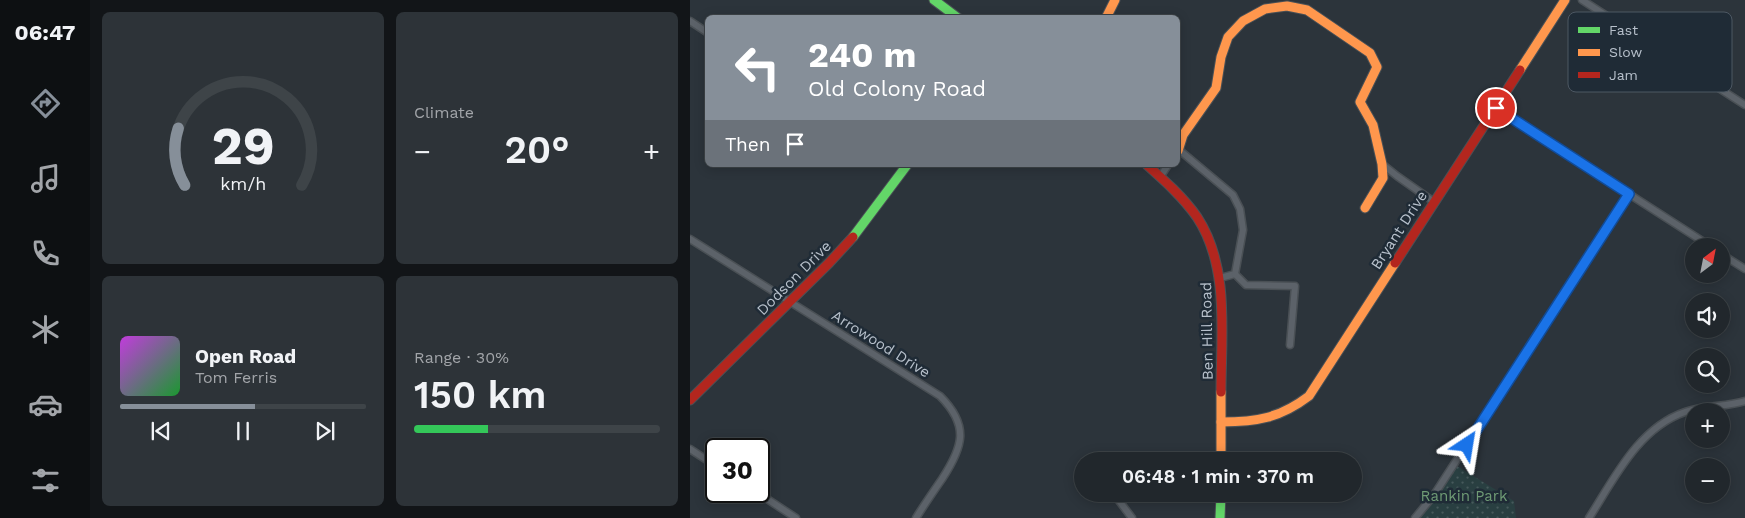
<!DOCTYPE html>
<html lang="en">
<head>
<meta charset="utf-8">
<style>
	body { margin:0; font-family:"Work Sans",sans-serif; background:#2d3338; color:#f1f3f6; height:100vh; display:flex; flex-direction:column; font-size:19px; white-space:nowrap }
	* { box-sizing:border-box; margin:0 }
	p { font-size:16px; color:#a2a5a9 }
	.icon { flex:none; width:28px; height:28px; fill:none; stroke:currentColor; stroke-width:2; stroke-linecap:round; stroke-linejoin:round }
	.map { position:relative; flex:1; overflow:hidden }
	.sheet { display:flex; flex-direction:column; gap:12px; padding:12px; background:#121518; width:600px }
	.sheet>* { flex:none }
	.guide { position:absolute; left:15px; top:15px; width:475px; height:152px; border-radius:8px; box-shadow:0 2px 12px #0003,0 0 0 1px #3e4448; background:#868f99; color:#fff; overflow:hidden }
	.needle { width:32px; rotate:32deg }
	.buttons { position:absolute; left:995px; top:238px; display:grid; gap:10px }
	.buttons a { display:grid; place-items:center; width:45px; height:45px; border-radius:50%; background:#21272c; box-shadow:0 2px 12px #0003,0 0 0 1px #3e4448; font-size:25px }
	.speed { position:absolute; left:15px; top:438px; display:flex; gap:10px; font-size:25px; font-weight:700; text-align:center }
	.speed>* { display:grid; place-content:center; width:65px; height:65px; border-radius:50%; background:#21272c; box-shadow:0 2px 12px #0003,0 0 0 1px #3e4448; line-height:1 }
	.speed .limit { border:2px solid #111; border-radius:8px; background:#fff; color:#111 }
	.pin { position:absolute; display:grid; place-items:center; width:42px; height:42px; color:#fff; margin:-21px; border:2px solid #fff; border-radius:50%; box-shadow:0 1px 5px #0007 }
	.me { position:absolute; width:55px; margin:-28px; rotate:33deg; stroke-linejoin:round; filter:drop-shadow(0 0 4px #0008) }
	.turn { display:flex; align-items:center; gap:18px; height:105px; padding:0 20px; font-size:22px }
	.turn .icon { width:65px; height:65px; stroke-width:2.5 }
	.turn b { display:block; font-size:35px; line-height:42px }
	.then { display:flex; align-items:center; height:48px; padding:0 20px; background:#0003; gap:10px; font-size:19px }
	.big { font-size:38px; font-weight:600; line-height:1.1 }
	.sheet .widget { flex:1; display:flex; flex-direction:column; justify-content:center; gap:8px; min-width:0; padding:0 18px; border-radius:8px; background:#2d3338 }
	.sheet .dial { align-items:center; gap:0 }
	.dial svg { height:130px; overflow:visible; fill:none; stroke:#3e4448; stroke-width:7; stroke-linecap:round; text-anchor:middle }
	.dial text { fill:#f1f3f6; stroke:none }
	.song { display:flex; align-items:center; gap:15px }
	.cover { width:60px; height:60px; border-radius:8px; background:linear-gradient(135deg,hsl(290 70% 55%),hsl(130 70% 35%)) }
	.played { height:5px; border-radius:2px; background:linear-gradient(90deg,#868f99 55%,#3e4448 55%) }
	.keys { display:flex; justify-content:space-around; direction:ltr }
	.heat { display:flex; justify-content:space-between; align-items:center; font-size:28px; direction:ltr }
	.charge { height:8px; border-radius:4px; background:linear-gradient(90deg,#34c759 30%,#3e4448 0) }
	.sheet .tiles { flex:1; display:grid; gap:12px; grid-template-columns:repeat(2,1fr) }
	.trip { position:absolute; left:384px; top:452px; width:288px; height:50px; border-radius:25px; background:#21272c; box-shadow:0 2px 12px #0003,0 0 0 1px #3e4448; font-weight:600; line-height:50px; text-align:center }
	main { display:flex; flex:1; min-height:0 }
	.menu { display:flex; flex-direction:column; width:90px; justify-content:space-around; align-items:center; background:#0d1012; color:#a2a5a9 }
	.menu .icon { width:35px; height:35px }
	.menu .selected { color:#868f99 }
	.menu b { font-size:22px; color:#f1f3f6 }
	.map>svg:first-child { display:block }
	.park { fill:url(#park-dots) }
	.lines { fill:none; stroke-linecap:round; stroke-linejoin:round }
	.street-casing { stroke:#4a5055; stroke-width:9 }
	.fast-casing { stroke:#4a5055; stroke-width:11 }
	.slow-casing { stroke:#4a5055; stroke-width:11 }
	.jam-casing { stroke:#4a5055; stroke-width:11 }
	.street { stroke:#5c6269; stroke-width:6 }
	.fast { stroke:#63d668; stroke-width:9 }
	.slow { stroke:#ff974d; stroke-width:9 }
	.jam { stroke:#b3261e; stroke-width:9 }
	.route-casing { stroke:#114b97; stroke-width:12 }
	.route { stroke:#1a73e8; stroke-width:9 }
	.labels { text-anchor:middle; dominant-baseline:central; stroke-width:5; stroke-linejoin:round; paint-order:stroke }
	.street-label { font-size:15px; fill:#b7c0cb; stroke:#1f2b36 }
	.park-label { font-size:15px; fill:#6f9b75; stroke:#1f2b36 }
	.key { fill:#1f2b36; stroke:#4d5863; stroke-width:1 }
	.key-label { font-size:14px; fill:#b7c0cb }
</style>
</head>
<body>
<main>
<nav class="menu">
<b>06:47</b>
<svg class="icon selected" aria-label="directions" viewBox="0 0 24 24"><path d="M12 3l9 9-9 9-9-9zM9 14v-3h6M13 9l2 2-2 2"/></svg>
<svg class="icon" aria-label="music" viewBox="0 0 24 24"><path d="M9 18V5l10-2v13"/><circle cx="6" cy="18" r="3"/><circle cx="16" cy="16" r="3"/></svg>
<svg class="icon" aria-label="phone" viewBox="0 0 24 24"><path d="M5 4h4l2 5-3 2q2 4 5 5l2-3 5 2v4C11 20 4 13 5 4z"/></svg>
<svg class="icon" aria-label="climate" viewBox="0 0 24 24"><path d="M12 3v18M4 7l16 10M4 17L20 7"/></svg>
<svg class="icon" aria-label="car" viewBox="0 0 24 24"><path d="M5 17H2v-5l4-1 3-4h7l3 4 3 1v5h-3M9 17h6M6 11h13"/><circle cx="7" cy="17" r="2"/><circle cx="17" cy="17" r="2"/></svg>
<svg class="icon" aria-label="filters" viewBox="0 0 24 24"><path d="M4 7h16M4 17h16"/><circle cx="9" cy="7" r="2"/><circle cx="15" cy="17" r="2"/></svg>
</nav>
<section class="sheet">
<div class="tiles">
<div class="widget dial"><svg viewBox="0 0 100 80">
<path d="M14 69A42 42 0 1 1 86 69"/>
<path d="M14 69A42 42 0 0 1 10 34" stroke="#868f99"/>
<text x="50" y="56" font-size="32" font-weight="700">29</text>
<text x="50" y="72" font-size="11">km/h</text>
</svg></div>
<div class="widget"><p>Climate</p>
<div class="heat"><a>−</a><b class="big">20°</b><a>+</a></div>
</div>
<div class="widget">
<div class="song"><i class="cover"></i><div><b>Open Road</b><p>Tom Ferris</p></div></div>
<div class="played"></div>
<div class="keys"><svg class="icon" aria-label="previous" viewBox="0 0 24 24"><path d="M18 5L8 12l10 7zM5 5v14"/></svg><svg class="icon" aria-label="pause" viewBox="0 0 24 24"><path d="M8 5v14M16 5v14"/></svg><svg class="icon" aria-label="next" viewBox="0 0 24 24"><path d="M6 5l10 7-10 7zM19 5v14"/></svg></div>
</div>
<div class="widget"><p>Range · 30%</p><b class="big">150 km</b><div class="charge"></div></div>
</div>
</section>
<div class="map">
<svg width="1055" height="518" viewBox="0 0 1055 518">
	<defs>
		<pattern id="park-dots" width="8" height="8" patternUnits="userSpaceOnUse" patternTransform="scale(1.25)"><rect width="8" height="8" fill="#293f41"/><path d="M2 2h.1M6 6h.1" fill="none" stroke="#46595b" stroke-width="1.8" stroke-linecap="round"/></pattern>
	</defs>
	<rect width="100%" height="100%" fill="#2c343b"/>
	<polygon class="park" points="767,466 824,501 826,518 729,518 738,509"/>
	<g class="lines">
		<g class="street-casing">
			<g id="street">
				<polyline points="892,0 1055,105"/>
				<polyline points="0,21 18,33"/>
				<polyline points="805,108 1020,246"/>
				<polyline points="488,149 543,195 550,209 553,230 545,274 530,278"/>
				<polyline points="692,164 707,176 744,202"/>
				<polyline points="470,177 478,165"/>
				<path d="M 0,239 L 250,396 C 280,426 273,447 252,479 C 243,492 234,505 226,518"/>
				<polyline points="1031,254 1055,269"/>
				<polyline points="545,274 556,285 605,286 600,345"/>
				<polyline points="0,449 26,466"/>
				<polyline points="65,491 106,518"/>
				<polyline points="424,494 442,518"/>
				<polyline points="725,518 744,495 939,194"/>
				<path d="M 899,518 C 924,479 948,428 995,412 C 1014,405 1036,407 1055,401"/>
			</g>
		</g>
		<g class="fast-casing">
			<g id="fast">
				<polyline points="244,0 268,18"/>
				<polyline points="163,237 217,165"/>
				<polyline points="530,518 531,494"/>
			</g>
		</g>
		<g class="slow-casing">
			<g id="slow">
				<polyline points="416,18 425,0"/>
				<polyline points="830,70 875,0"/>
				<polyline points="488,151 493,135 526,88 531,57 538,37 553,21 575,9 597,6 617,10 680,53 687,67 670,102 683,125 692,164 693,178 675,208"/>
				<polyline points="531,392 531,461"/>
				<path d="M 531,422 C 567,422 590,418 619,396 L 705,263"/>
			</g>
		</g>
		<g class="jam-casing">
			<g id="jam">
				<path d="M 457,165 C 475,181 493,197 507,217 C 540,267 531,334 531,392"/>
				<polyline points="705,263 830,70"/>
				<polyline points="0,400 139,263 163,237"/>
			</g>
		</g>
		<use href="#street" class="street"/>
		<use href="#fast" class="fast"/>
		<use href="#slow" class="slow"/>
		<use href="#jam" class="jam"/>
	</g>
	<g class="lines">
		<g class="route-casing">
			<polyline id="route" points="777,445 939,194 806,108"/>
		</g>
		<use href="#route" class="route"/>
	</g>
	<g class="labels">
		<g class="street-label">
			<text transform="translate(709 230) rotate(-57)">Bryant Drive</text>
			<text transform="translate(104 278) rotate(-45)">Dodson Drive</text>
			<text transform="translate(517 331) rotate(-91)">Ben Hill Road</text>
			<text transform="translate(191 344) rotate(32)">Arrowood Drive</text>
		</g>
		<g class="park-label">
			<text x="774" y="496">Rankin Park</text>
		</g>
	</g>
	<rect x="878" y="12" width="164" height="80" rx="8" class="key"/>
	<rect x="888" y="27" width="22" height="6" fill="#63d668"/>
	<rect x="888" y="49" width="22" height="7" fill="#ff974d"/>
	<rect x="888" y="72" width="22" height="6" fill="#b3261e"/>
	<g class="key-label">
		<text x="919" y="35">Fast</text>
		<text x="919" y="57">Slow</text>
		<text x="919" y="80">Jam</text>
	</g>
</svg>
<div class="buttons">
<a><svg class="needle" viewBox="-14 -14 28 28"><path d="M0-13l5 13h-10z" fill="#e53935"/><path d="M0 13l5-13h-10z" fill="#a2a5a9"/></svg></a>
<a><svg class="icon" aria-label="sound" viewBox="0 0 24 24"><path d="M4 9h4l5-4v14l-5-4H4zM17 9q2 3 0 6"/></svg></a>
<a><svg class="icon" aria-label="search" viewBox="0 0 24 24"><circle cx="10" cy="10" r="6"/><path d="M15 15l6 6"/></svg></a>
<a>+</a>
<a>−</a>
</div>
<div class="speed"><div class="limit">30</div></div>
<div class="pin" style="left:806px;top:108px;background:#d93025"><svg class="icon" aria-label="arrive" viewBox="0 0 24 24"><path d="M6 21V4h12l-3 4 3 4H6"/></svg></div>
<svg class="me" style="left:777px;top:445px" viewBox="-20 -20 40 40"><path d="M0-17L14 15 0 8-14 15z" fill="#1a73e8" stroke="#fff" stroke-width="4"/></svg>
<div class="trip">06:48 · 1 min · 370 m</div>
<div class="guide">
<div class="turn"><svg class="icon" aria-label="left" viewBox="0 0 24 24"><path d="M17 20v-9H6M10 6l-5 5 5 5"/></svg><div><b>240 m</b>Old Colony Road</div></div>
<div class="then">Then<svg class="icon" aria-label="arrive" viewBox="0 0 24 24"><path d="M6 21V4h12l-3 4 3 4H6"/></svg></div>
</div>
</div>
</main>
</body>
</html>
